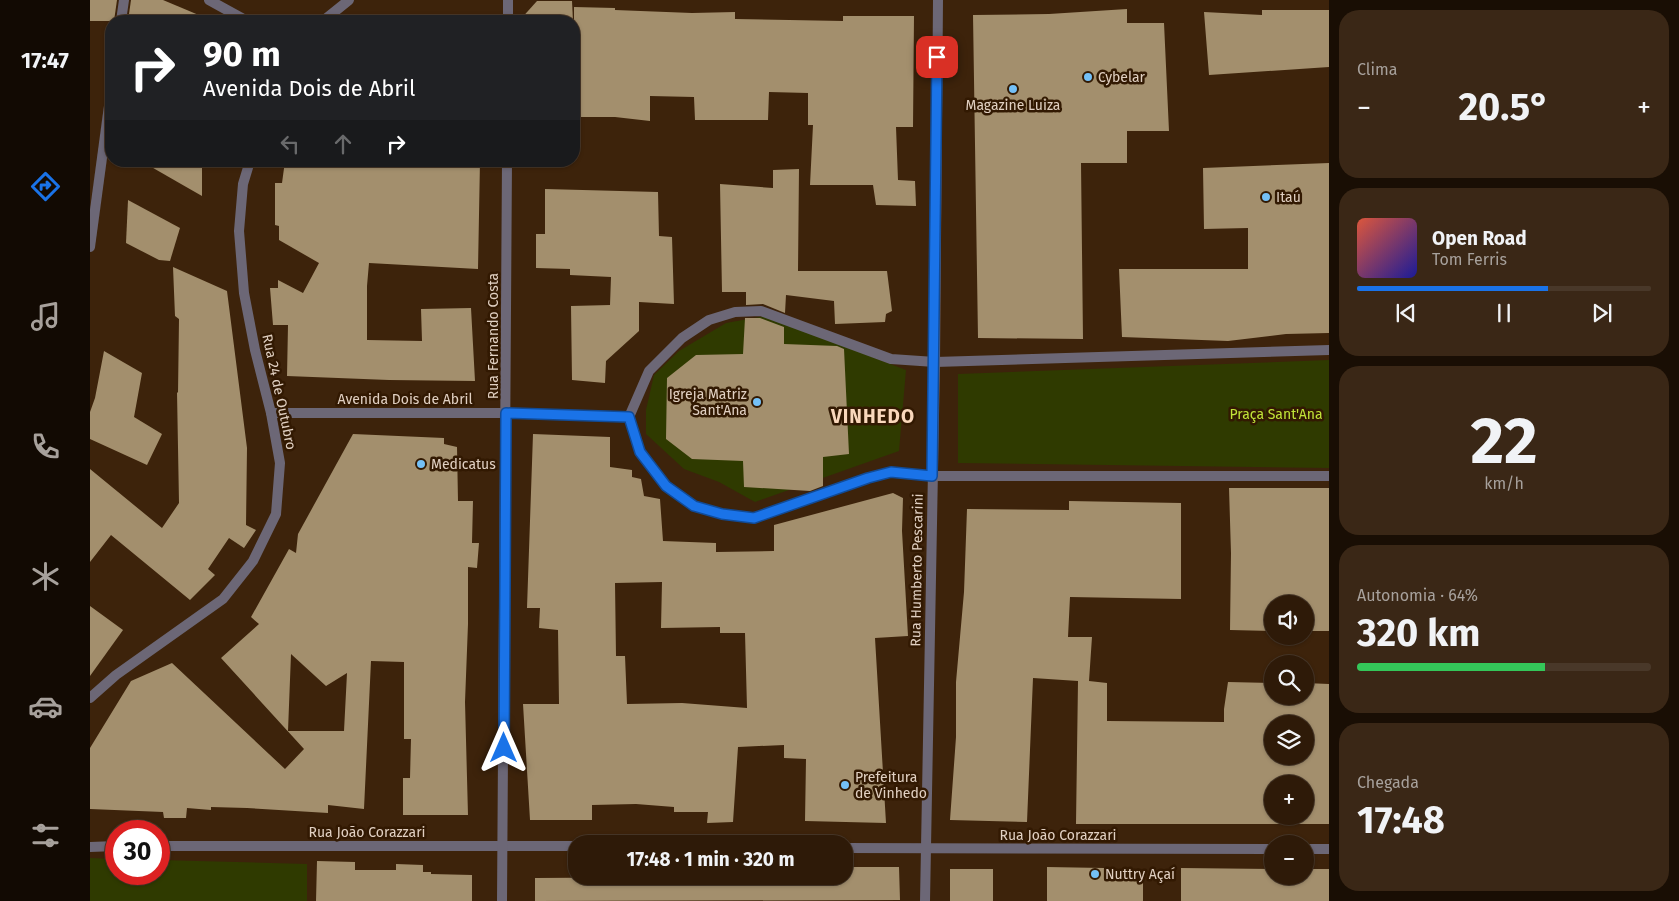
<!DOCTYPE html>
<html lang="pt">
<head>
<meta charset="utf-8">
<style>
	body { margin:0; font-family:"Fira Sans",sans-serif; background:#3a2716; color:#f1f3f6; height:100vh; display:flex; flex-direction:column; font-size:19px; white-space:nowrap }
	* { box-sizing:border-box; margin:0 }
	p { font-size:16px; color:#a7a19c }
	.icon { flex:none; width:28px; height:28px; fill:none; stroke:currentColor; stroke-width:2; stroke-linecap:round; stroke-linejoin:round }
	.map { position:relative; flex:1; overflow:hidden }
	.panel { display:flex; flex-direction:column; gap:10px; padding:10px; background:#190e04; width:350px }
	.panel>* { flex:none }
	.top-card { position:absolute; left:15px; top:15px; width:475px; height:152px; border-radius:20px; box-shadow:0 1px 4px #0004,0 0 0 1px #493829; background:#202124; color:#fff; overflow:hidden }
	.controls { position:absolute; left:1174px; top:595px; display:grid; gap:10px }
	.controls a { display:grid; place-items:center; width:50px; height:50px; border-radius:50%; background:#2e1a08; box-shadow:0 1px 4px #0004,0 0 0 1px #493829; font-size:25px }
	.speed { position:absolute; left:15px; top:820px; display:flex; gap:10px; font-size:25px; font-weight:700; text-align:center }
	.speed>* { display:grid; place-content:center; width:65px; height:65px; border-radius:50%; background:#2e1a08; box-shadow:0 1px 4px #0004,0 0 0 1px #493829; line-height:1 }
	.speed .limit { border:8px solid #d22; background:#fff; color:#111 }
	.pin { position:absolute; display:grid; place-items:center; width:42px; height:42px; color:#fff; margin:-21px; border-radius:10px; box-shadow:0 2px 8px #0006 }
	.me { position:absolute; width:55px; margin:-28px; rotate:0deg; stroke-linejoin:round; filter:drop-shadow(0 0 4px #0008) }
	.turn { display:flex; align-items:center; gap:18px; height:105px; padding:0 15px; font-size:22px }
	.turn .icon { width:65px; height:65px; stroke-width:2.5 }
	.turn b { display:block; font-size:35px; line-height:42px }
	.lanes { display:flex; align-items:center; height:48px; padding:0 15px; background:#0003; justify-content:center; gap:25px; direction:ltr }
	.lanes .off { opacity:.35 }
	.big { font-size:38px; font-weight:700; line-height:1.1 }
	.panel .tile { flex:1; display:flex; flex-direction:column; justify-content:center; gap:8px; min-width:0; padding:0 18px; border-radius:20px; background:#3a2716 }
	.panel .dial { align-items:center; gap:0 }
	.dial b { font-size:65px; line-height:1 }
	.song { display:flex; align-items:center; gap:15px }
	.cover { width:60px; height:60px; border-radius:8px; background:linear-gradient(135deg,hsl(10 70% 55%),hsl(240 70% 35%)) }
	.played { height:5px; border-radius:2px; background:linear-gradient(90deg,#1a73e8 65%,#493829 65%) }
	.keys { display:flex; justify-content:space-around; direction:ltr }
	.heat { display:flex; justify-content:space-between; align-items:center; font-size:28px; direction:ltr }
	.charge { height:8px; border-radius:4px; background:linear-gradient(90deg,#34c759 64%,#493829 0) }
	.trip { position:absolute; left:478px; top:835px; width:285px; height:50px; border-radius:20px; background:#2e1a08; box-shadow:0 1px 4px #0004,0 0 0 1px #493829; font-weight:700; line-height:50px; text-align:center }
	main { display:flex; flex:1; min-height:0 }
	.menu { display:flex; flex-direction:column; width:90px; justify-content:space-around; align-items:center; background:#120a03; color:#a7a19c }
	.menu .icon { width:35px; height:35px }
	.menu .on { color:#1a73e8 }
	.menu b { font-size:22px; color:#f1f3f6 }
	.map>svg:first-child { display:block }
	.green { fill:#2f3a00 }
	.building { fill:#a38f6d; fill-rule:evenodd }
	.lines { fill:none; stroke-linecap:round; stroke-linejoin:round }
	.pedestrian { stroke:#6c6776; stroke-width:10 }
	.minor { stroke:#6c6776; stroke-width:10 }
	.tertiary { stroke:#6c6776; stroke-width:10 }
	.route-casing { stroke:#114b97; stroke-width:12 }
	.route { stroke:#1a73e8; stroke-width:9 }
	.poi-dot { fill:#74c0f6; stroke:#321902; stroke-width:2 }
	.labels { text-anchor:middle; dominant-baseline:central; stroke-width:5; stroke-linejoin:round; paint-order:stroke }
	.poi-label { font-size:14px; fill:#e1d0c2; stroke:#321902; text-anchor:start }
	.street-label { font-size:14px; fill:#e1d0c2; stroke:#321902 }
	.park-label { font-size:14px; fill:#c0e338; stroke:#321902 }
	.district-label { font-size:19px; font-weight:bold; letter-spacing:1px; fill:#fad8bc; stroke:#321902 }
</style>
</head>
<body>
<main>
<nav class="menu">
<b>17:47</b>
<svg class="icon on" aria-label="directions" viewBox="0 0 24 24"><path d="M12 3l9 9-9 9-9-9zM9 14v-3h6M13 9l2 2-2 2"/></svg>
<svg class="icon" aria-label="music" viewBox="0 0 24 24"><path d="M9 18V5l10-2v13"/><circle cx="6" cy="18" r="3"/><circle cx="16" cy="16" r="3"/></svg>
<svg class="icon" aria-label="phone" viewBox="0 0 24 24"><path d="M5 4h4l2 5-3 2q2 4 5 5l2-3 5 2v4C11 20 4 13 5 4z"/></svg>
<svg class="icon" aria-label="climate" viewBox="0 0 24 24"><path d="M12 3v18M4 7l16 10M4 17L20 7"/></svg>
<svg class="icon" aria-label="car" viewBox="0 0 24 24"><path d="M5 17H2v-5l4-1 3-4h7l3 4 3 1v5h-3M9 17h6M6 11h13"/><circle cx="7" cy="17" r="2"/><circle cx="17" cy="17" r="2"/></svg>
<svg class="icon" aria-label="filters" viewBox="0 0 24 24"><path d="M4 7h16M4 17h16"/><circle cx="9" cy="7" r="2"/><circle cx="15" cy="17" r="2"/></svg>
</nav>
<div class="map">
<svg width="1239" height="901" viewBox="0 0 1239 901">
	<rect width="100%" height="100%" fill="#3d230b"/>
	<g class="green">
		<polygon points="675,316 816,370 809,451 665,502 629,482 594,469 556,434 556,410 564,375 589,351 636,323"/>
		<polygon points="1239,360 1239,468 868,463 868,374"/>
		<polygon points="0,858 26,859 26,874 69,874 69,860 217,864 217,901 0,901"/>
	</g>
	<g class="building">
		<polygon points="0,0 27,0 24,21 0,21"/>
		<polygon points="41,0 73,0 123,21 38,21"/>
		<polygon points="447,1 482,1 483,21 429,21"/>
		<polygon points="484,7 525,8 525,10 602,13 645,12 645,19 753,21 753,16 824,16 823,127 806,127 808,180 825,181 826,206 786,205 783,185 720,185 723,125 718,125 718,93 679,92 678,120 605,120 604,97 560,96 560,121 525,117 484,117"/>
		<polygon points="1037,9 1037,23 1074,23 1079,131 1037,131 1037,163 991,163 993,339 888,338 883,15 959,14"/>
		<polygon points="1172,10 1239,10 1239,67 1119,75 1114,12 1172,15"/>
		<polygon points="51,161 112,161 112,196 91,184"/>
		<polygon points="195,161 390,161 388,269 279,263 277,286 277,340 332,341 331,309 381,308 385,381 299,380 197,376 198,325 183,325 180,288 188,288 188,280 213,293 229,263 189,240 189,226 185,225 185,183 192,183"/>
		<polygon points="1239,163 1239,333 1196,334 1138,341 1032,337 1029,269 1158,269 1158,228 1114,229 1113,168"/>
		<polygon points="709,169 708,271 797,271 802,311 796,314 795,322 745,324 744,301 696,295 695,313 673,304 656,305 656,292 632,292 630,184 683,188 683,170"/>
		<polygon points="455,189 568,192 569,236 582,237 584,304 549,302 549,331 516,361 515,383 482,380 481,306 520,305 521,277 480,275 480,269 446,268 446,234 455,234"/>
		<polygon points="38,200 90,228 80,261 69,260 36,243"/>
		<polygon points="83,267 137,291 157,448 156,525 166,530 154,548 139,538 118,569 125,575 100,600 21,535 0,562 0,469 72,528 89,503 87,392 88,393 89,319 85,316"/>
		<polygon points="655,318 670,318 694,327 694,344 747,346 754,349 759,454 733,457 733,486 720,491 654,487 653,461 602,459 576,439 577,378 606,355 653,354"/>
		<polygon points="14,351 52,373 44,417 72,434 57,465 0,439 0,412 5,398"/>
		<path d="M 263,434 L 354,438 L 354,444 L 367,447 L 368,501 L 383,501 L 382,543 L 389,543 L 387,568 L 378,567 L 378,624 L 375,702 L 378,815 L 313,815 L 313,778 L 320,778 L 321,739 L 314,739 L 314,662 L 281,661 L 274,809 L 238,805 L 238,813 L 157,808 L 121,807 L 121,810 L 97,808 L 96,818 L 74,818 L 73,812 L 0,809 L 0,748 L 41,681 L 82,663 L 195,769 L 214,749 L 131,658 L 169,624 L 161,617 L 199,549 L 206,553 L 208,534 ZM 201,654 L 236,686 L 257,673 L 254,731 L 198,731 Z"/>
		<path d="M 443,434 L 520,437 L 520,467 L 542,470 L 542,477 L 551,479 L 554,496 L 570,499 L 573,541 L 626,543 L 626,552 L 684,551 L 684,525 L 803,493 L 813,498 L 812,531 L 818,636 L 785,638 L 796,823 L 715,821 L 716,759 L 694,758 L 694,745 L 648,747 L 643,822 L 617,823 L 618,812 L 584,812 L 584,807 L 546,804 L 502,805 L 502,820 L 440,820 L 433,704 L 469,704 L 468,630 L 449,628 L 450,608 L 437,608 ZM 572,582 L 571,628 L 630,627 L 630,633 L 655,633 L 657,708 L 592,703 L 537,704 L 535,656 L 526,656 L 525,583 Z"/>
		<polygon points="1139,488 1239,488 1239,631 1215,631 1215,604 1182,604 1182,631 1140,630 1141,553"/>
		<path d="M 979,501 L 1091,503 L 1091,599 L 980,597 L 978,637 L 1002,637 L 999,681 L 1017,683 L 1017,721 L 1134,722 L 1134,709 L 1138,682 L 1182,683 L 1182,696 L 1215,696 L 1215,683 L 1239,684 L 1239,824 L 986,824 L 988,681 L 943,678 L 937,822 L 860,820 L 866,737 L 866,682 L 874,592 L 877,509 L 979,510 ZM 1182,724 L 1215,724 L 1215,756 L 1182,756 ZM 1182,784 L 1215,784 L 1215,816 L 1182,816 Z"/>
		<polygon points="0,606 33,630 0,676"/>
		<polygon points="227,861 265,862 265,870 306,870 306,864 333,865 333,872 341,872 341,874 382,875 382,901 226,901"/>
		<polygon points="754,867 809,867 810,900 445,901 445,878 754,876"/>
		<polygon points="957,867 1014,868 1014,880 1053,880 1053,901 957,901"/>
		<polygon points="1091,868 1182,869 1182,876 1215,876 1215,869 1239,869 1239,901 1091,901"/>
		<rect x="860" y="869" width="43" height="32"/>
	</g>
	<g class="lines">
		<g class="pedestrian">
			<polyline points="845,362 1239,350"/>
			<polyline points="842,476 1239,476"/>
		</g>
		<g class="minor">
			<polyline points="119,0 157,21"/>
			<polyline points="31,21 34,0"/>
			<polyline points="233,21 259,0"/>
			<polyline points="418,21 418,0"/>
			<polyline points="0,247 21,91"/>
			<polyline points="181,413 416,413 539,417"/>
			<polyline points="842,476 801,472 777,478 664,518 632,514 604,506 576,486 550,452 539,417 559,371 592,338 619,320 645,312 671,311 801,359 845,362"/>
			<polyline points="0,698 26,675 133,599 163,561 186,514 190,463 181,413 165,350 154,293 149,231 153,184 160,161"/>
			<polyline points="69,846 486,846"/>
			<polyline points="0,847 26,846"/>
			<polyline points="754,848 1182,849"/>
			<polyline points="1215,849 1239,849"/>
			<polyline points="412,901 417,161"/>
		</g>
		<polyline class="tertiary" points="835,901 845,362 848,0"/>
	</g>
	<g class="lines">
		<g class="route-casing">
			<polyline id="route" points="414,748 416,413 539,417 550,452 576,486 604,506 632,514 664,518 778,478 801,472 842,476 847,57"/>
		</g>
		<use href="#route" class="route"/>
	</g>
	<g class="poi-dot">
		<circle cx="998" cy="77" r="5"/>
		<circle cx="923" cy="89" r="5"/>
		<circle cx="1176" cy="197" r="5"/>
		<circle cx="667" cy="402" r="5"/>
		<circle cx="331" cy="464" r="5"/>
		<circle cx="755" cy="785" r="5"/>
		<circle cx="1005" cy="874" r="5"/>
	</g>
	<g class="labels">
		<g class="poi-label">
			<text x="1008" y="77">Cybelar</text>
			<text x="923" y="105" text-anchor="middle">Magazine Luiza</text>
			<text x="1186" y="197">Itaú</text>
			<text x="657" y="394" text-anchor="end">Igreja Matriz<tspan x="657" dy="16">Sant'Ana</tspan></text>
			<text x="341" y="464">Medicatus</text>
			<text x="765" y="777">Prefeitura<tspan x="765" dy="16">de Vinhedo</tspan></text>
			<text x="1015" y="874">Nuttry Açaí</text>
		</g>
		<g class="street-label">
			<text transform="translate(403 336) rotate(-90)">Rua Fernando Costa</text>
			<text transform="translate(189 392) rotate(78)">Rua 24 de Outubro</text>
			<text x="315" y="399">Avenida Dois de Abril</text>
			<text transform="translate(827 570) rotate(-89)">Rua Humberto Pescarini</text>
			<text x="277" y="832">Rua João Corazzari</text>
			<text x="968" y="835">Rua João Corazzari</text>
		</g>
		<g class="park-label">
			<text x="1186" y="414">Praça Sant'Ana</text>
		</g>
		<g class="district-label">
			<text x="783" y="416">VINHEDO</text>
		</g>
	</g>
</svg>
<div class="controls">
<a><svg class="icon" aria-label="sound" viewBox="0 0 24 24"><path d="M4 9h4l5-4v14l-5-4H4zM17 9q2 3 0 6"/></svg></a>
<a><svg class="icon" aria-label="search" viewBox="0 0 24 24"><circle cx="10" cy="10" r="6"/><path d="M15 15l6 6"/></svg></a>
<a><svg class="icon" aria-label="layers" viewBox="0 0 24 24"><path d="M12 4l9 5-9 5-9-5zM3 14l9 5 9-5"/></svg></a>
<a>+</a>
<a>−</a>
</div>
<div class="speed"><div class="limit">30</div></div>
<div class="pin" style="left:847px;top:57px;background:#d93025"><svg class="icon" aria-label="arrive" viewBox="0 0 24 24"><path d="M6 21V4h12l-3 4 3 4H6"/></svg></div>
<svg class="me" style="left:414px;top:748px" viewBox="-20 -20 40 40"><path d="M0-17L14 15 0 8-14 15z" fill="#1a73e8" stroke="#fff" stroke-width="4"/></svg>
<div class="trip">17:48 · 1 min · 320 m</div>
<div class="top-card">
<div class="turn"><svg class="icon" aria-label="right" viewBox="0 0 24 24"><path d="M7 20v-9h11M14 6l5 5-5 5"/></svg><div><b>90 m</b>Avenida Dois de Abril</div></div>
<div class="lanes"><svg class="icon off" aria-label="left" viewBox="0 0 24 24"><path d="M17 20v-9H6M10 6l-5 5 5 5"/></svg><svg class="icon off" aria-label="ahead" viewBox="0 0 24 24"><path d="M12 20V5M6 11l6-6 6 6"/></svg><svg class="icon" aria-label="right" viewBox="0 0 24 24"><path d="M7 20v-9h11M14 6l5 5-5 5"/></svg></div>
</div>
</div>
<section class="panel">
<div class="tile"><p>Clima</p>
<div class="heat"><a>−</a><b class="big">20.5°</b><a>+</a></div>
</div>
<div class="tile">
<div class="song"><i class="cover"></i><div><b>Open Road</b><p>Tom Ferris</p></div></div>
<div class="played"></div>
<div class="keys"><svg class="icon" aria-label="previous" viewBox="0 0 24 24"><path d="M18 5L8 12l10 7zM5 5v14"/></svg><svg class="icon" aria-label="pause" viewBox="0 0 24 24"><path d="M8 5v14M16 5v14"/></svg><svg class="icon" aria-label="next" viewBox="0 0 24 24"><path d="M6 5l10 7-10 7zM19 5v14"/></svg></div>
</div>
<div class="tile dial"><b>22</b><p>km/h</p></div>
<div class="tile"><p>Autonomia · 64%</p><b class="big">320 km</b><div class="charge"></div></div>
<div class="tile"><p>Chegada</p><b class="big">17:48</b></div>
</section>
</main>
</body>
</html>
